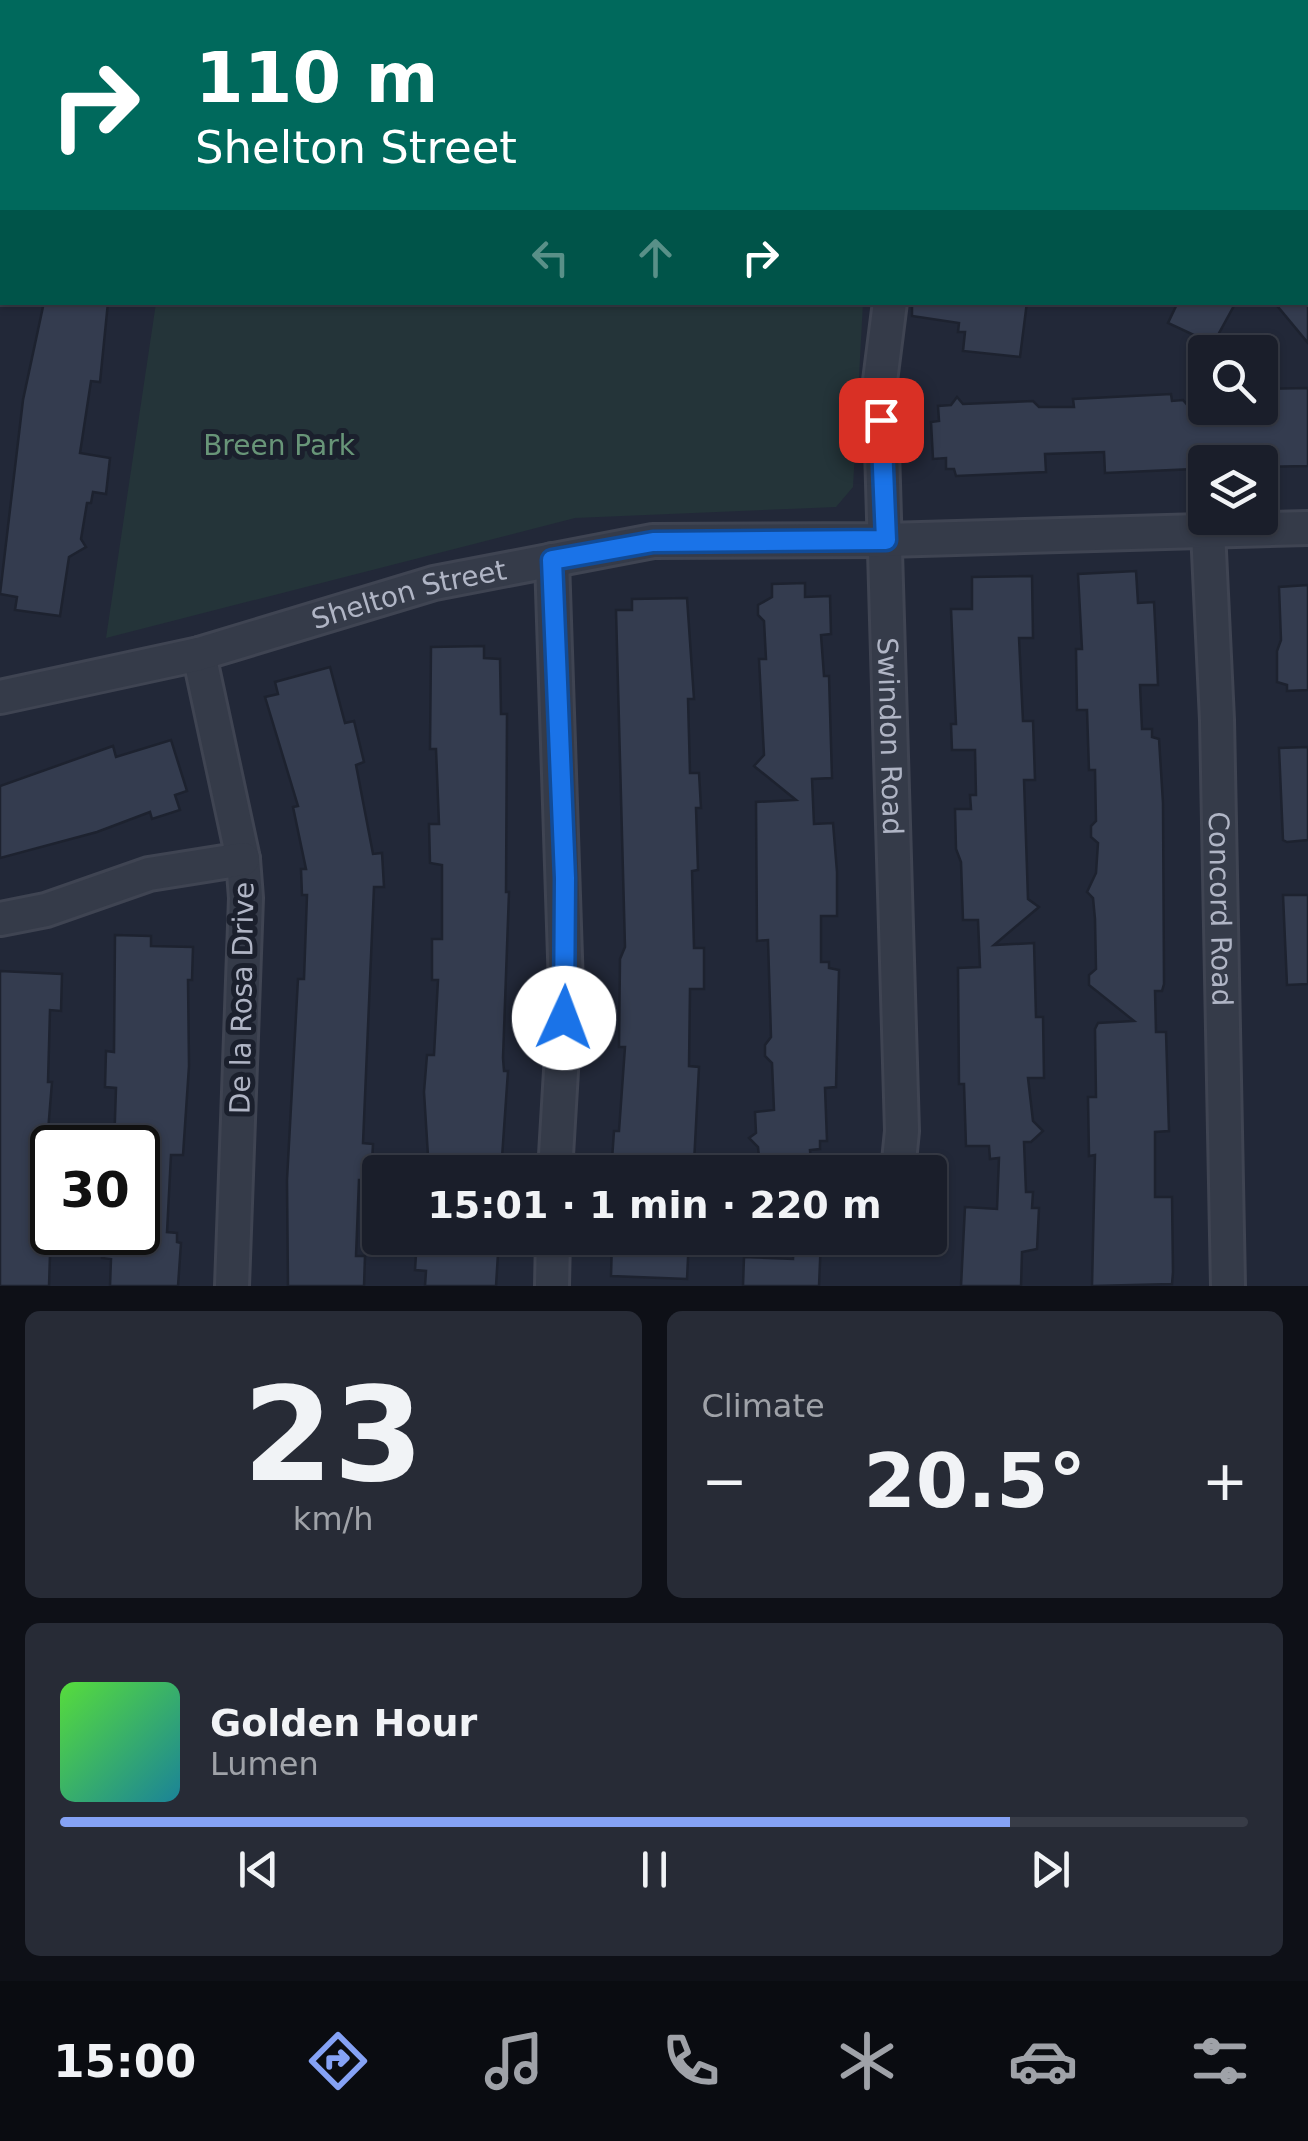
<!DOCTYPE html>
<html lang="en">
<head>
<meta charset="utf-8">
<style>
	body { margin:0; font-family:"DejaVu Sans",sans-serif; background:#272b36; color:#f1f3f6; height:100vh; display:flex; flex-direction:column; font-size:38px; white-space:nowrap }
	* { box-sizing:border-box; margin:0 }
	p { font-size:32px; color:#9fa2a8 }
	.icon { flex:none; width:55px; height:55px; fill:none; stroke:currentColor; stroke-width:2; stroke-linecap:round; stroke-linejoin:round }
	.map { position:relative; height:1286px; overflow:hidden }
	.side { display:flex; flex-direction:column; gap:25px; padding:25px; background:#0e1017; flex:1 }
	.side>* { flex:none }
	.top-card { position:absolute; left:0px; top:0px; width:1310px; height:305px; box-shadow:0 2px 8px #0004,0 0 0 2px #383c47; background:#00695c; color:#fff; overflow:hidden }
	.tools { position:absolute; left:1188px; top:335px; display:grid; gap:20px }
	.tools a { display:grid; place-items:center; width:90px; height:90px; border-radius:10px; background:#1a1e2a; box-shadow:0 2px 8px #0004,0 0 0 2px #383c47; font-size:50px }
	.speed { position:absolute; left:30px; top:1125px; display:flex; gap:20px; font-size:50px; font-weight:700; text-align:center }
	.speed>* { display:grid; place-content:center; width:130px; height:130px; border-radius:50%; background:#1a1e2a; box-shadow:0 2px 8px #0004,0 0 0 2px #383c47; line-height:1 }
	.speed .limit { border:5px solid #111; border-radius:15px; background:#fff; color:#111 }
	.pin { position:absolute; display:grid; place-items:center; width:85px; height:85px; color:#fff; margin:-42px; border-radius:20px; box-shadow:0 5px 15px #0006 }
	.me { position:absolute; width:110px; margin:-55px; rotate:2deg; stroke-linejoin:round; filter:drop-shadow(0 0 8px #0008) }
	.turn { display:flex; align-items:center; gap:35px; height:210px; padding:0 30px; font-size:45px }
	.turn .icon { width:130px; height:130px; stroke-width:2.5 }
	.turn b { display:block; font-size:70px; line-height:85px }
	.lanes { display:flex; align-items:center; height:95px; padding:0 30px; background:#0003; justify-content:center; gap:50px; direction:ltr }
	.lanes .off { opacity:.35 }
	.big { font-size:75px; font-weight:700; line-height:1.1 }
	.side .tile { flex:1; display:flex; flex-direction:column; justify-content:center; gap:15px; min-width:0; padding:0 35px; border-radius:15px; background:#272b36 }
	.side .dial { align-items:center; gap:0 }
	.dial b { font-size:130px; line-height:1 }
	.song { display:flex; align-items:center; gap:30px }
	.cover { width:120px; height:120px; border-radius:15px; background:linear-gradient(135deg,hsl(110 70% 55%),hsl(190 70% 35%)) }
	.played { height:10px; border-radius:5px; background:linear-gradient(90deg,#85a2f5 80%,#383c47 80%) }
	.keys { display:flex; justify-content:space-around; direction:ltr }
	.heat { display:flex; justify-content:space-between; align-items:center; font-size:55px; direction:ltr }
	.side .tiles { flex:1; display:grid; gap:25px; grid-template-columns:1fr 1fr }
	.tile:last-child { grid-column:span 2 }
	.trip { position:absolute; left:362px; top:1155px; width:585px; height:100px; border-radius:10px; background:#1a1e2a; box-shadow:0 2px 8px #0004,0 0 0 2px #383c47; font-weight:700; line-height:100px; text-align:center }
	.tab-bar { display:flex; height:160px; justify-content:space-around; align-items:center; background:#0a0c11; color:#9fa2a8 }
	.tab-bar .icon { width:70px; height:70px }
	.tab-bar .on { color:#85a2f5 }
	.tab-bar b { font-size:45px; color:#f1f3f6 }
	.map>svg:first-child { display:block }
	.green { fill:#243439 }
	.building { fill:#343c4f; stroke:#1d222f; stroke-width:2.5 }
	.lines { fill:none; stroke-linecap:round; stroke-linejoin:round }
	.minor-casing { stroke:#3f4452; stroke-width:38 }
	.minor { stroke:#353b49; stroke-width:32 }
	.route-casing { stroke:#114b97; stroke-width:25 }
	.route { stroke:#1a73e8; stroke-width:18 }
	.labels { text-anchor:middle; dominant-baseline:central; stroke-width:10; stroke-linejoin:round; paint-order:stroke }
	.park-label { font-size:28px; fill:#689578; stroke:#1b202d }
	.street-label { font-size:28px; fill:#b0b5c5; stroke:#1b202d }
</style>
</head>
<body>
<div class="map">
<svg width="1308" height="1286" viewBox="0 0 1308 1286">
	<rect width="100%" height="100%" fill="#222838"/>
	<g class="green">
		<polygon points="201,0 617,0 615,2 201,2"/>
		<polygon points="156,303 863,303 853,487 836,507 575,518 106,638"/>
	</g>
	<g class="building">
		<polygon points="44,302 108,302 100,382 91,381 80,453 110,458 106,494 93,492 91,503 87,503 81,539 86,547 69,557 60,616 15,610 17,597 0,594 23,400"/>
		<polygon points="912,302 1027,302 1020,357 963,351 965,332 958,332 959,323 912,316"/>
		<polygon points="1173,302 1236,302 1213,344 1168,323 1177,304"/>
		<polygon points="1274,302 1308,302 1308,343"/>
		<polygon points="1308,388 1308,466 1260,467 1260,462 1246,462 1246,449 1193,450 1194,469 1105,473 1104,452 1045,454 1046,472 956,476 954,469 946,469 946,458 933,459 931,422 939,421 938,406 951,405 957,397 963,404 1033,401 1039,407 1074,407 1073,399 1171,394 1172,401 1183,400 1190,408 1260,408 1260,389"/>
		<polygon points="1136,571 1138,603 1154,602 1156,641 1158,685 1140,685 1142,729 1152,729 1152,737 1159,739 1163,803 1164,984 1162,991 1155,991 1156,1032 1166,1032 1169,1131 1155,1132 1155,1197 1172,1197 1173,1272 1172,1284 1092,1286 1095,1155 1089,1156 1088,1097 1096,1097 1095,1029 1098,1023 1134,1021 1089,985 1089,975 1096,969 1095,919 1093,898 1087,892 1096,873 1098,843 1091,837 1091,826 1096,821 1095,770 1089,770 1087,710 1077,710 1076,649 1082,649 1078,574"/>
		<polygon points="1032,576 1033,638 1019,638 1023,721 1033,721 1035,780 1024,780 1028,899 1039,907 994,945 1034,943 1036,1017 1043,1017 1044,1078 1028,1078 1033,1121 1043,1131 1031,1142 1024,1142 1026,1192 1033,1192 1032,1208 1039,1208 1037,1249 1022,1252 1021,1286 961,1286 965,1207 997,1209 999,1158 990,1159 989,1146 966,1146 964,1084 959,1084 958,968 980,967 978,920 963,920 961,862 956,849 955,809 971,809 970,795 976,795 975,750 952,750 951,724 956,724 951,609 972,609 972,577"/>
		<polygon points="805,583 805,597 830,596 831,634 821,635 824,676 829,676 832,778 812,779 814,824 833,823 837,872 837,916 821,916 821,962 829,962 829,968 839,970 836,1087 825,1088 827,1141 820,1141 820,1149 810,1150 811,1162 773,1164 773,1157 759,1157 758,1147 749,1138 756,1133 755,1112 774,1110 772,1063 765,1056 765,1045 771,1037 768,940 757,941 756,802 796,800 754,766 764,755 759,659 766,659 764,621 758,615 758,605 772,597 772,584"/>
		<polygon points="1308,585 1308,690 1287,691 1287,685 1277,682 1277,651 1281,640 1279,587"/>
		<polygon points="687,598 694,699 688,699 690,773 699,773 701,808 696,808 698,870 692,871 694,948 704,948 704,989 690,989 689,1066 699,1067 694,1163 612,1160 614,1131 619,1131 625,1047 619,1047 620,959 625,947 616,610 632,610 632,599"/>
		<polygon points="484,646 484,658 500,659 501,714 507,714 506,892 509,892 503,1058 504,1071 508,1071 501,1172 429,1172 424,1092 427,1055 434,1055 438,980 432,980 432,939 442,939 442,865 430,863 429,824 439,824 436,749 430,749 431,647"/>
		<polygon points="330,667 345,723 354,721 364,762 356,765 373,854 382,853 384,887 374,887 363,1143 373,1144 371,1180 359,1180 356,1256 365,1256 364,1286 288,1286 287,1180 298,979 304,979 307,895 302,895 301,869 306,869 293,807 298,806 265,697 278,694 275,682"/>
		<polygon points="171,740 187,791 175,795 180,810 152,819 150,812 97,832 0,858 0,786 113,746 116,757"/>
		<polygon points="1308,747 1308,840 1287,842 1283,840 1279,748"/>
		<polygon points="1283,895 1308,895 1308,984 1287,985"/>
		<polygon points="115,935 151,936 151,946 193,947 192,980 188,980 189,1066 183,1155 171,1155 167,1232 177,1233 177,1242 181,1243 178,1286 110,1286 111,1259 102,1258 103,1232 138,1232 138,1148 114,1148 116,1088 105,1087 106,1051 114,1052"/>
		<polygon points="0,971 62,974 61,1011 50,1010 48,1082 52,1082 43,1193 52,1193 49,1286 0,1286"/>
		<polygon points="417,1238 499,1238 496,1286 425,1286 426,1271 415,1270"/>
		<polygon points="643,1238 689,1238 687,1279 611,1276 612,1241 643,1242"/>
		<polygon points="794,1238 821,1238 819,1286 743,1286 744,1257 793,1259"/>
	</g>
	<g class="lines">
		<g class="minor-casing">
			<g id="minor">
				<polyline points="30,2 31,0"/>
				<polyline points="946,2 947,0"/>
				<polyline points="1285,2 1285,0"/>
				<polyline points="0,68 2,68"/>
				<polyline points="0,196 2,178"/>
				<path id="s1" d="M 890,302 L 880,381 L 902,1131 L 898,1171"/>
				<path id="s2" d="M 1208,531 L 1217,720 L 1228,1286"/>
				<polyline points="552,560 566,987 555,1172"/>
				<polyline points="199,654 243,859 246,898 232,1286"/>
				<path id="s3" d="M 0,697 L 199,654 L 434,583 L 653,541 L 886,540 L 1308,528"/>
				<polyline points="0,919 46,910 149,874 243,859"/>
				<polyline points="552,1286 553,1238"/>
			</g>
		</g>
		<use href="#minor" class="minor"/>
	</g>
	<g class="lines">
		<g class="route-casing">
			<polyline id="route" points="564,1018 565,878 552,560 653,542 886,540 881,420"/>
		</g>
		<use href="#route" class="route"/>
	</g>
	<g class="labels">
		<g class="park-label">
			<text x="279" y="445">Breen Park</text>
		</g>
		<g class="street-label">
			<text stroke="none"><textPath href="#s3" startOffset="422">Shelton Street</textPath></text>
			<text stroke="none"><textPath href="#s1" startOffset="435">Swindon Road</textPath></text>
			<text stroke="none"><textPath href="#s2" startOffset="378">Concord Road</textPath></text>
			<text transform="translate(242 998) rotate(-89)">De la Rosa Drive</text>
		</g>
	</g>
</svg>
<div class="tools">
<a><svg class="icon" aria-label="search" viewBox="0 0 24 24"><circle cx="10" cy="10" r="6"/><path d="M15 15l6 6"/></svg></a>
<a><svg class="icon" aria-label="layers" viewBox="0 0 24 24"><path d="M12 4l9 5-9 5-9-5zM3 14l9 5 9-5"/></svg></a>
</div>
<div class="speed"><div class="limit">30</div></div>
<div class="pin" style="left:881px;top:420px;background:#d93025"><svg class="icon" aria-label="arrive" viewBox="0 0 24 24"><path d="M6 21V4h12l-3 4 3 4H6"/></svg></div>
<svg class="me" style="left:564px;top:1018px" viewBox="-20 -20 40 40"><circle r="19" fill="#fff"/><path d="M0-13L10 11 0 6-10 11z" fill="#1a73e8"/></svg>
<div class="trip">15:01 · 1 min · 220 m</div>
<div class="top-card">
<div class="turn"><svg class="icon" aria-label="right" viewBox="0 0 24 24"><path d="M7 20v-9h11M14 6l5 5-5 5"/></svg><div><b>110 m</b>Shelton Street</div></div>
<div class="lanes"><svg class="icon off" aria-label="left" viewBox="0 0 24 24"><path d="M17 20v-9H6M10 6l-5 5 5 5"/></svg><svg class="icon off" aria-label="ahead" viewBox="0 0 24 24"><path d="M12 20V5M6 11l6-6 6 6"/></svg><svg class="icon" aria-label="right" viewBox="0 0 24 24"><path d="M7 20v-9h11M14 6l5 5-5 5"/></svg></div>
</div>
</div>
<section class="side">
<div class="tiles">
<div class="tile dial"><b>23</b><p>km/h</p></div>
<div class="tile"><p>Climate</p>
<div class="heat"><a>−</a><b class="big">20.5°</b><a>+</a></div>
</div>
<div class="tile">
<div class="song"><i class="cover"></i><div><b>Golden Hour</b><p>Lumen</p></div></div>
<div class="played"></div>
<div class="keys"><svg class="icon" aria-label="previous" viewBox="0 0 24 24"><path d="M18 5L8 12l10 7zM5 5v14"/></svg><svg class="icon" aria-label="pause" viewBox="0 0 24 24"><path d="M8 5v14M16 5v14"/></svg><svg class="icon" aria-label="next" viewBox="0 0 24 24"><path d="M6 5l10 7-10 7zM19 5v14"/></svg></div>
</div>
</div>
</section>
<nav class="tab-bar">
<b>15:00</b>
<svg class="icon on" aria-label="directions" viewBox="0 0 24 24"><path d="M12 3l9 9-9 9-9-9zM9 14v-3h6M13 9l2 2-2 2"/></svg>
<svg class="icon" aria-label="music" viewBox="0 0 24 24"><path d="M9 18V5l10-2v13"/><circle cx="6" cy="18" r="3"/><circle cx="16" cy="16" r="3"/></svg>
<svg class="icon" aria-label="phone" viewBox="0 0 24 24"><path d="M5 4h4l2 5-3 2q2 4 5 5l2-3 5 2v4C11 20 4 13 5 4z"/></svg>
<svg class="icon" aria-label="climate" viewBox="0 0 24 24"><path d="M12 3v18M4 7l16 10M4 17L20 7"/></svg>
<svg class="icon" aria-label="car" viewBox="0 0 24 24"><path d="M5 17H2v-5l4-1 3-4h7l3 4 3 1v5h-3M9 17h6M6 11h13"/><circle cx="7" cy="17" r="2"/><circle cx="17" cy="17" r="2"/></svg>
<svg class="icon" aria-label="filters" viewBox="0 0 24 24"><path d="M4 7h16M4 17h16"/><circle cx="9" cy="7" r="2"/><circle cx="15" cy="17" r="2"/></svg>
</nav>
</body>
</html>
